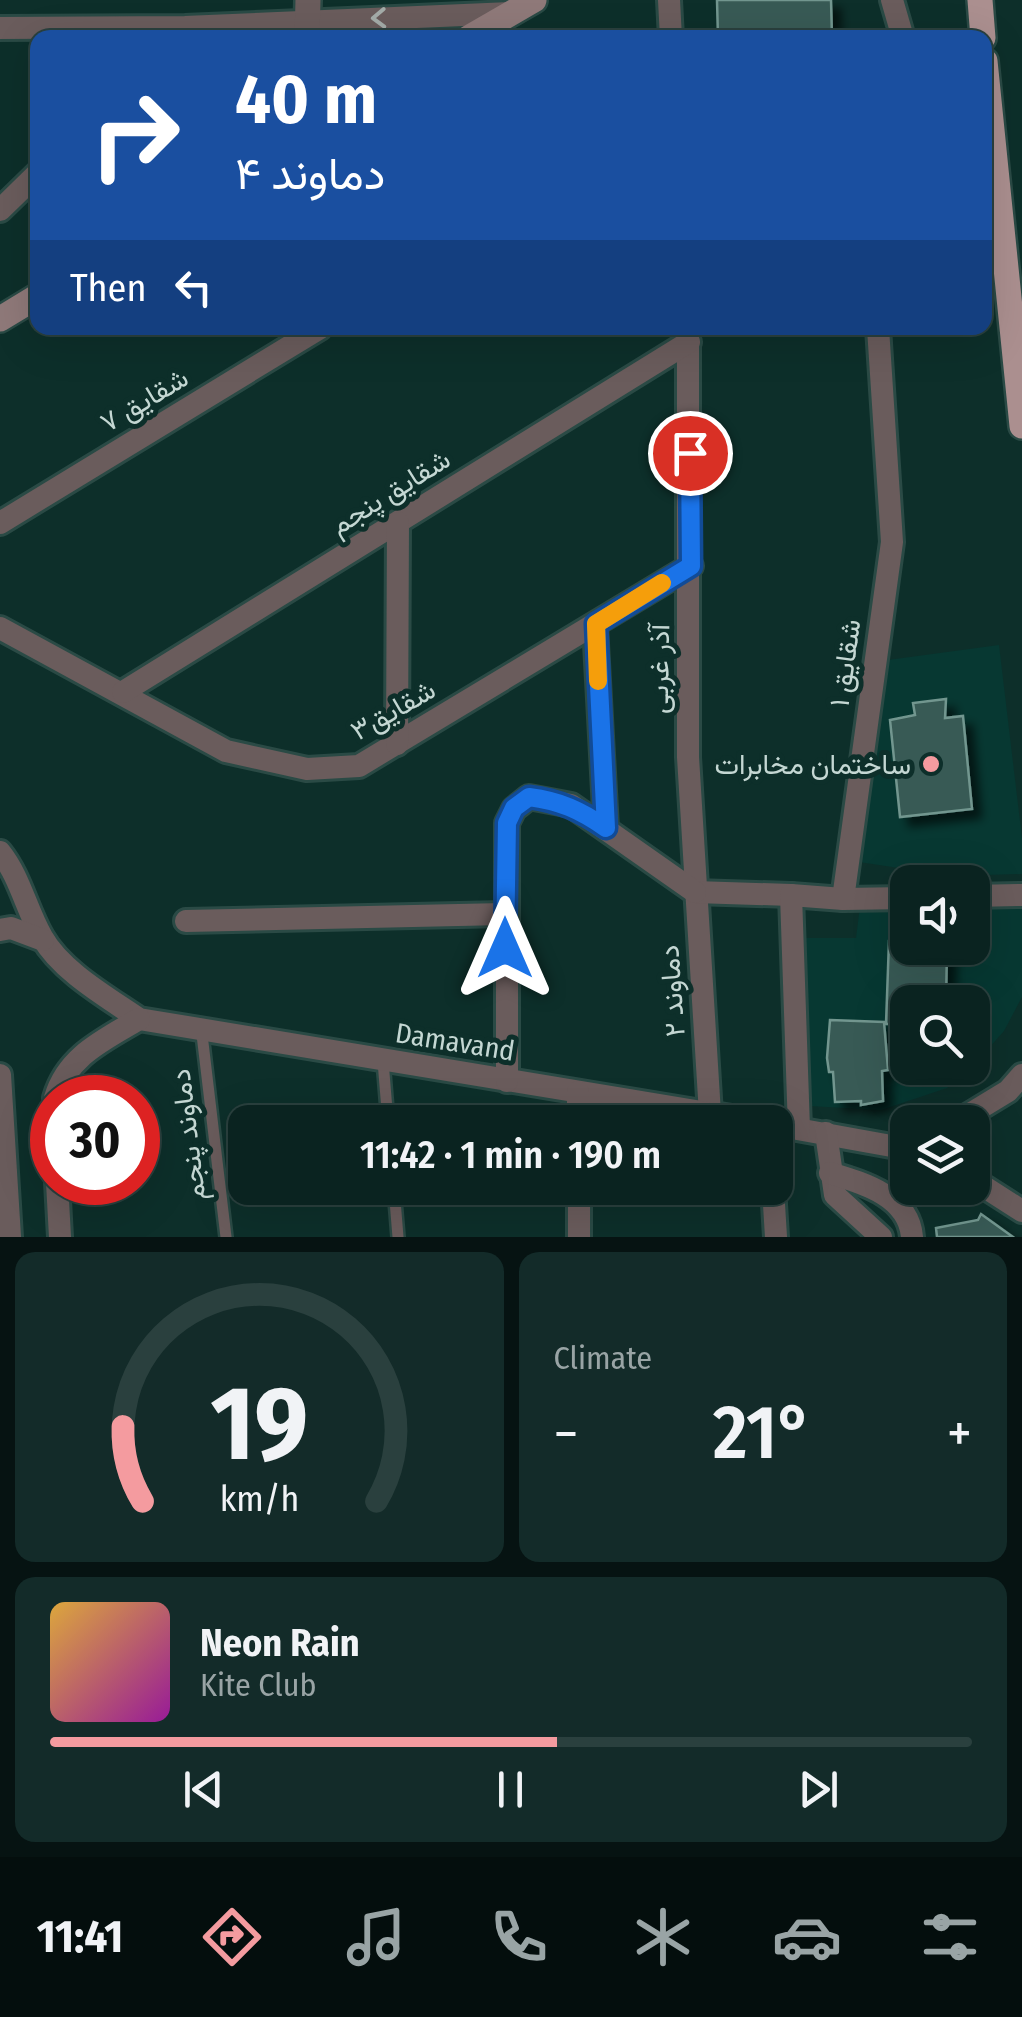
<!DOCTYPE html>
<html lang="en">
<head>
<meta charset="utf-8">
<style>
	body { margin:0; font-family:"Fira Sans Condensed",Vazirmatn,sans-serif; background:#132b29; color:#f1f3f6; height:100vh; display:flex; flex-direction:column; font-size:38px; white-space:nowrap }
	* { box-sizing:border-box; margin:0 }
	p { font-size:32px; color:#99a4a5 }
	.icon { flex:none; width:55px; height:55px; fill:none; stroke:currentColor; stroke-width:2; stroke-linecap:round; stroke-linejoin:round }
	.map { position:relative; height:1237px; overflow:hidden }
	.side { display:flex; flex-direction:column; gap:15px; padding:15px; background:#061312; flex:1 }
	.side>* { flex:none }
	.banner { position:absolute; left:30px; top:30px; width:962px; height:305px; border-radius:20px; box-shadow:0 10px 40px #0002,0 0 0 2px #2a403e; background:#1a4fa0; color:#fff; overflow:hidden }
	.fabs { position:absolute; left:890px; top:865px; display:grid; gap:20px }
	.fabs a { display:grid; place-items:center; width:100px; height:100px; border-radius:20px; background:#0a2320; box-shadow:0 10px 40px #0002,0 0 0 2px #2a403e; font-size:50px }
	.speed { position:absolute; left:30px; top:1075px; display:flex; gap:20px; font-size:50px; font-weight:700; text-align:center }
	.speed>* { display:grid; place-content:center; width:130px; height:130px; border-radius:50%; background:#0a2320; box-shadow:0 10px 40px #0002,0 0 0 2px #2a403e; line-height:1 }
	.speed .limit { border:15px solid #d22; background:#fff; color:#111 }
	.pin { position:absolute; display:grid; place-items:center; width:85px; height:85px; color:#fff; margin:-42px; border:5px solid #fff; border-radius:50%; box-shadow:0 2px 10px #0007 }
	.me { position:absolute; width:110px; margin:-55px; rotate:0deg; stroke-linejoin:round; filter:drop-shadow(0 0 8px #0008) }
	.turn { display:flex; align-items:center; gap:35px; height:210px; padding:0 40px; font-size:45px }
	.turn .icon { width:130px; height:130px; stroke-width:2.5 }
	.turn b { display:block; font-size:70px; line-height:85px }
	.then { display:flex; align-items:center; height:95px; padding:0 40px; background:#0003; gap:20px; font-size:38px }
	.big { font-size:75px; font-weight:600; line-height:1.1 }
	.side .tile { flex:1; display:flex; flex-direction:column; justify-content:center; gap:15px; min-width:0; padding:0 35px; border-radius:20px; background:#132b29 }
	.side .dial { align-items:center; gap:0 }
	.dial svg { height:260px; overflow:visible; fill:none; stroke:#2a403e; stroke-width:7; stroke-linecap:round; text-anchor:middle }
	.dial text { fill:#f1f3f6; stroke:none }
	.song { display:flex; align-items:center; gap:30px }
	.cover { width:120px; height:120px; border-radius:15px; background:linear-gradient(135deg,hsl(40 70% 55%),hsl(300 70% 35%)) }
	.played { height:10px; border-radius:5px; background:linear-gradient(90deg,#f49b9f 55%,#2a403e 55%) }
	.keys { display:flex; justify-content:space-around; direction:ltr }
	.heat { display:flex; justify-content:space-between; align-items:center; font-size:55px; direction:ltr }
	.side .tiles { flex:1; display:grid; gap:15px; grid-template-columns:1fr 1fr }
	.tile:last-child { grid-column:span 2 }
	.trip { position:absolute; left:228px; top:1105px; width:565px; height:100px; border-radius:20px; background:#0a2320; box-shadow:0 10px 40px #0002,0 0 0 2px #2a403e; font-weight:600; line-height:100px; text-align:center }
	.dock { display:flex; height:160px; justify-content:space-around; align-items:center; background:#040e0d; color:#99a4a5 }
	.dock .icon { width:70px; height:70px }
	.dock .current { color:#f49b9f }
	.dock b { font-size:45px; color:#f1f3f6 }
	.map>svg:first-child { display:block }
	.built { fill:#073832 }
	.building { fill:#385a54; stroke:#72968f; stroke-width:2.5; filter:url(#shadow) }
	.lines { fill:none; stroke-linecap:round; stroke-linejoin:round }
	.service-casing { stroke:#2a4a45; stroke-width:16 }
	.minor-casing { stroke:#2a4a45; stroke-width:28 }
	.tertiary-casing { stroke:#2a4a45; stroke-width:30 }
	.secondary-casing { stroke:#2a4a45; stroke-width:30 }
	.primary-casing { stroke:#2a4a45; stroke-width:30 }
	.service { stroke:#6a5c5c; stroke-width:11 }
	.minor { stroke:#6a5c5c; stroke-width:22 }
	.tertiary { stroke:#6a5c5c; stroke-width:25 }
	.secondary { stroke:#8f7979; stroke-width:25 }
	.primary { stroke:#ab8f8f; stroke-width:25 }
	.oneway { stroke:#a4aca9 }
	.route-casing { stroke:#114b97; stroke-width:25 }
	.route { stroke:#1a73e8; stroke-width:18 }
	.slow { stroke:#f59e0b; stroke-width:18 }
	.poi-dot { fill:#f49b9f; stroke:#0d2f2a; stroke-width:4 }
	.labels { text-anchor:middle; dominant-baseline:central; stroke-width:10; stroke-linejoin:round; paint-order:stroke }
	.street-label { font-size:28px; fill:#c4d7d3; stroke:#0d2f2a }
	.poi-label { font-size:28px; fill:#c4d7d3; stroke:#0d2f2a; text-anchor:end }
</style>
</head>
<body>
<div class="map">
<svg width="1022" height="1237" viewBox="0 0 1022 1237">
	<defs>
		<filter id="shadow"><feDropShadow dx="9" dy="9" stdDeviation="5" flood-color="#0009"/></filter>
	</defs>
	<rect width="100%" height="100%" fill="#0d2f2a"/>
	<g class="built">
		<polygon points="999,645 1022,838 1022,874 952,876 859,862 888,660"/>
		<polygon points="973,904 1022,904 1022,997 1004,1031 973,1066 972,1002 908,1002 908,1068 971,1068 947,1088 881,1110 809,1106 804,938 856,938 860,906 907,905 908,948 972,948"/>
	</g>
	<g class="building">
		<polygon points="717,0 831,0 832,38 718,38"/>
		<polygon points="946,699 945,718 963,716 972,809 900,817 890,720 915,715 913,703"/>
		<polygon points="908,940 908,948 947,948 946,1002 908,1002 908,1024 886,1024 889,941"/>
		<polygon points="830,1020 884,1022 888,1070 882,1071 883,1101 861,1105 861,1101 835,1102 833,1072 829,1072 827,1058"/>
		<polygon points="981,1214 1013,1237 937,1237 936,1228 978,1220"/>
	</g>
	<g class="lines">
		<g class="service-casing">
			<g id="service">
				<polyline points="201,1026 226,1237"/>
				<polyline points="383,1061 388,1122"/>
				<polyline points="394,1188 398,1237"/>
			</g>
		</g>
		<g class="minor-casing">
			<g id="minor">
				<polyline points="669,0 671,38"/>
				<polyline points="892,0 903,38"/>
				<polyline points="0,28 185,27 511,13"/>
				<polyline points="0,210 38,173"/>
				<polyline points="688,328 688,757 710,1114"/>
				<polyline points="0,523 320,328"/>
				<polyline points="595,625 606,828"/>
				<polyline points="0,628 226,751 307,769 359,766 691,566"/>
				<polyline points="123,692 689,342"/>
				<polyline points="397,744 398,523"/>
				<path d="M 0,852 C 20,877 26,909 42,937 C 61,971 107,997 139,1019 L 762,1122"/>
				<polyline points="695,892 791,895"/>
				<polyline points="972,896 1022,895"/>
				<polyline points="843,899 908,898"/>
				<polyline points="186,921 504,914"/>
				<polyline points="0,930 11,928 43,940"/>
				<polyline points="0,1075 10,1237"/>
				<polyline points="507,1081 507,823 514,809 529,797 571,805 695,892"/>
				<polyline points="578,1092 578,1122"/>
				<path d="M 55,1098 C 67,1056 104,1040 139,1019"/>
				<polyline points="957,1122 1008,1091 1022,1075"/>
				<polyline points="775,1125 908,1149"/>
				<polyline points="799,1129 791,895 843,899 892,542 878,328"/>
				<polyline points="826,1133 835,1195 881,1237"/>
				<path d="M 830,1173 C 863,1183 909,1196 912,1237"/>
				<polyline points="972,1179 1022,1211"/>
				<polyline points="57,1182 60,1237"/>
				<polyline points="579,1188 579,1237"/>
				<polyline points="773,1188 776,1237"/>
			</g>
		</g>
		<g class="tertiary-casing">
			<polyline id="tertiary" points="307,38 308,0"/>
		</g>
		<g class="secondary-casing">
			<g id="secondary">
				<polyline points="468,38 534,0"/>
				<polyline points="0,319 38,296"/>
			</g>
		</g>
		<g class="primary-casing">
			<g id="primary">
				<polyline points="980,0 983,38"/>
				<polyline points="985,61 1022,426"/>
			</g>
		</g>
		<use href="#service" class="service"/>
		<use href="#minor" class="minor"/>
		<use href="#tertiary" class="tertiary"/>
		<use href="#secondary" class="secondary"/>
		<use href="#primary" class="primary"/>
	</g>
	<defs><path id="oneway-chevron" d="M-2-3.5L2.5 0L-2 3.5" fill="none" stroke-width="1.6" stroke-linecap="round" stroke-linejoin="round" transform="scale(2.5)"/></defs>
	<use class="oneway" href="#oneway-chevron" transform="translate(379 18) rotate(178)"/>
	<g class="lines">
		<g class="route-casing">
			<path id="route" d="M 505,948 L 507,823 L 514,808 L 529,797 C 560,801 580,810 606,828 L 596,624 L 691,566 L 690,453"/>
		</g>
		<use href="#route" class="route"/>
		<polyline class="slow" points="598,681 596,624 662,583"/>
	</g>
	<circle class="poi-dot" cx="931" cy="764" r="10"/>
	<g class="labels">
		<g class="street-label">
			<text transform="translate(144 400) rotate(-31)">شقایق ۷</text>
			<text transform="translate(390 492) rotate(-32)">شقایق پنجم</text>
			<text transform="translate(845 663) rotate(-82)">شقایق ۱</text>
			<text transform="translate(659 669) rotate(-89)">آذر غربی</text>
			<text transform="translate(393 710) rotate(-30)">شقایق۳</text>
			<text transform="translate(672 991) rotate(-94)">دماوند ۲</text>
			<text transform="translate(455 1042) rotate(9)">Damavand</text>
			<text transform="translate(188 1135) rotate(-97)">دماوند پنجم</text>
		</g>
		<g class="poi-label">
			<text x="911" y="764">ساختمان مخابرات</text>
		</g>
	</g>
</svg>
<div class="fabs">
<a><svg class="icon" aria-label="sound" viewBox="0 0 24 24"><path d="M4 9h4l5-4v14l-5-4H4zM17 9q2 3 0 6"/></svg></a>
<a><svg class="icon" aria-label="search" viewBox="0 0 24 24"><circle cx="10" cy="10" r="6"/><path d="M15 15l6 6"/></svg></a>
<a><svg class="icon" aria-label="layers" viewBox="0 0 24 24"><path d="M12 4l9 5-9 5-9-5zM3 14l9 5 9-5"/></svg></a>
</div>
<div class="speed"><div class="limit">30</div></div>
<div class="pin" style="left:690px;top:453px;background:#d93025"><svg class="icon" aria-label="arrive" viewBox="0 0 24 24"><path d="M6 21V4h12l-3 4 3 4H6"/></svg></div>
<svg class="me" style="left:505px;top:948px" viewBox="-20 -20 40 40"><path d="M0-17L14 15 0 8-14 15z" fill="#1a73e8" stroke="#fff" stroke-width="4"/></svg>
<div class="trip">11:42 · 1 min · 190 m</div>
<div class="banner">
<div class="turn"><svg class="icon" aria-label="right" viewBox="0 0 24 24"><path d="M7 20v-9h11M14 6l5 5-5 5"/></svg><div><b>40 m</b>دماوند ۴</div></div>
<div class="then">Then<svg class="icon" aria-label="left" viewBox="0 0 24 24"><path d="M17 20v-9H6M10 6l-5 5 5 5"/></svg></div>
</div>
</div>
<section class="side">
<div class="tiles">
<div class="tile dial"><svg viewBox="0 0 100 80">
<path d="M14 69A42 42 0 1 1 86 69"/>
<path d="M14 69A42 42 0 0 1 8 46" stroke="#f49b9f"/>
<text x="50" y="56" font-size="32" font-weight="700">19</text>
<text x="50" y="72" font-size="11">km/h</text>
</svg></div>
<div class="tile"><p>Climate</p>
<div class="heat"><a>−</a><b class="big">21°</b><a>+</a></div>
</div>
<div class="tile">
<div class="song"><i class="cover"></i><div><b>Neon Rain</b><p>Kite Club</p></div></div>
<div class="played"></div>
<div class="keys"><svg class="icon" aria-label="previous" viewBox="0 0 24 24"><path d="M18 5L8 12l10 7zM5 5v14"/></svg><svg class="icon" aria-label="pause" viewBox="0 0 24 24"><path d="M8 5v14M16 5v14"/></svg><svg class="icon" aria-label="next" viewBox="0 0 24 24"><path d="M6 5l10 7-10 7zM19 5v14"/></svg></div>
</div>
</div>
</section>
<nav class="dock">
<b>11:41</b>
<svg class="icon current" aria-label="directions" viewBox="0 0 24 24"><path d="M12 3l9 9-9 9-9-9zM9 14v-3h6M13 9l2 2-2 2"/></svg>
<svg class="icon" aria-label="music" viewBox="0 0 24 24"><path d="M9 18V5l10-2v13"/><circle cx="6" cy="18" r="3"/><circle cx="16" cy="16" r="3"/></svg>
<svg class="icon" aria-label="phone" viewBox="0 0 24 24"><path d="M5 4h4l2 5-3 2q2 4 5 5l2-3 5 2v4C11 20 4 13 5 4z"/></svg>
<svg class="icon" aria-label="climate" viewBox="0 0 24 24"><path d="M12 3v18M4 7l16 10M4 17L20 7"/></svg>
<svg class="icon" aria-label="car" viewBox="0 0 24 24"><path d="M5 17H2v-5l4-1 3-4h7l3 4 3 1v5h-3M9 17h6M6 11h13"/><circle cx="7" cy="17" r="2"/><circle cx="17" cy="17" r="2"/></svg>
<svg class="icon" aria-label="filters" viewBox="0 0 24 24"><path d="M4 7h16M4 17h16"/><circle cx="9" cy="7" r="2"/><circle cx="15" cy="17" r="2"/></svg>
</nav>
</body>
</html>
